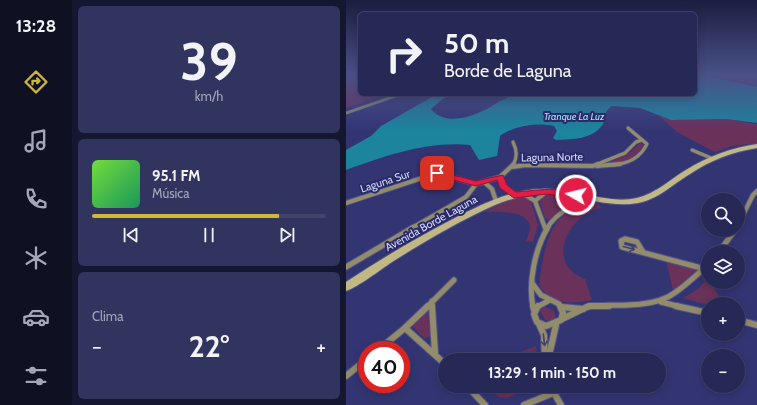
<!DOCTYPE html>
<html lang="es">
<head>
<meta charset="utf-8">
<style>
	body { margin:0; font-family:Cabin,sans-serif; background:#323460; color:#f1f3f6; height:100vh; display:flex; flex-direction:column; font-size:15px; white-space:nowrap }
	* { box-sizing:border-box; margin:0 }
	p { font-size:13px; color:#a4a6b9 }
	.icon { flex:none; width:22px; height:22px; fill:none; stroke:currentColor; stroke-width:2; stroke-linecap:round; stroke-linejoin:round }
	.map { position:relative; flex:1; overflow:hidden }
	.sheet { display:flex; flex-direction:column; gap:6px; padding:6px; background:#15162f; width:274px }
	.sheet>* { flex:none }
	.hud { position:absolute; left:12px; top:12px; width:339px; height:84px; border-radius:6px; box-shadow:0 2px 10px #0003,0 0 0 1px #42446c; background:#262856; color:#f1f3f6; overflow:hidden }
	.tools { position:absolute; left:355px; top:193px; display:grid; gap:8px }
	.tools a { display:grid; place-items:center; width:44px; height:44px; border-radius:50%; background:#262856; box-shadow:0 2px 10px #0003,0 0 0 1px #42446c; font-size:20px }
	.speed { position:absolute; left:12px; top:341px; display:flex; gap:8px; font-size:20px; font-weight:700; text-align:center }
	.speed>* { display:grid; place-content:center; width:52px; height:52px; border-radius:50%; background:#262856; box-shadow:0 2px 10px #0003,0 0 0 1px #42446c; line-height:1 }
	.speed .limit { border:6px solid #d22; background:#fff; color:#111 }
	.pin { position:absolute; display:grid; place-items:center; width:34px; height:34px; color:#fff; margin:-17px; border-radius:8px; box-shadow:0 2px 6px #0006 }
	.me { position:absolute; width:44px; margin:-22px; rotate:278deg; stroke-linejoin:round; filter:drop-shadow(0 0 3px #0008) }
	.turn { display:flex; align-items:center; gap:14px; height:84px; padding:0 20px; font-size:18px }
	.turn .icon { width:52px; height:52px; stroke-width:2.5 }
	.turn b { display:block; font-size:28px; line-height:34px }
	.big { font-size:30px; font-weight:800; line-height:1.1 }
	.sheet .widget { flex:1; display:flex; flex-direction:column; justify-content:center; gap:6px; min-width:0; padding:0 14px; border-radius:6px; background:#323460 }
	.sheet .dial { align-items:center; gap:0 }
	.dial b { font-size:52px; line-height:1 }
	.song { display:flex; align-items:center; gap:12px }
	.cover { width:48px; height:48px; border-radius:6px; background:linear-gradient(135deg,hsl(100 70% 55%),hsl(150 70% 35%)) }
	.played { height:4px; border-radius:2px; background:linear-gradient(90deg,#cfb837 80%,#42446c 80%) }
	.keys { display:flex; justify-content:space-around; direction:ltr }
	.heat { display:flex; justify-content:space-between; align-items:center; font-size:22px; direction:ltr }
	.trip { position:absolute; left:92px; top:353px; width:228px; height:40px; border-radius:20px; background:#262856; box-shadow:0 2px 10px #0003,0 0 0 1px #42446c; font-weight:800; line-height:40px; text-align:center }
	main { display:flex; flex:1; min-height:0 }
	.tab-bar { display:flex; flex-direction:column; width:72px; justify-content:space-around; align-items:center; background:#0f1022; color:#a4a6b9 }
	.tab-bar .icon { width:28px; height:28px }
	.tab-bar .active { color:#cfb837 }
	.tab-bar b { font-size:18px; color:#f1f3f6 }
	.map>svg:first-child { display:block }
	.green { fill:#6a315b }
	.water { fill:#1c849d }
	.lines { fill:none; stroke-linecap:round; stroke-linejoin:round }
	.street-far4-casing { stroke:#50528c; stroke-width:3.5 }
	.street-far3-casing { stroke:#50528c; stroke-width:4.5 }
	.street-far2-casing { stroke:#50528c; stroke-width:6 }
	.street-far1-casing { stroke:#50528c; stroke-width:7 }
	.street-casing { stroke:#50528c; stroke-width:8 }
	.secondary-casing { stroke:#50528c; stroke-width:2 }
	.street-far4 { stroke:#928c6b; stroke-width:2.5 }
	.street-far3 { stroke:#928c6b; stroke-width:3 }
	.street-far2 { stroke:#928c6b; stroke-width:4 }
	.street-far1 { stroke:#928c6b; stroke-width:5 }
	.street { stroke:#928c6b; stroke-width:6 }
	.secondary { fill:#c2b883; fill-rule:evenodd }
	.oneway { stroke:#444268 }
	.route { fill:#e11d48; stroke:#92132f }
	.labels { text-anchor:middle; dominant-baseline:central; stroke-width:4; stroke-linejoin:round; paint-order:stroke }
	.far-water-label { font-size:10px; font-style:italic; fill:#a0e7fc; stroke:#2a2a67 }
	.street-label { font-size:11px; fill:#d3d8fe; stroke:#2a2a67 }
</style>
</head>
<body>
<main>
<nav class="tab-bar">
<b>13:28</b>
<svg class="icon active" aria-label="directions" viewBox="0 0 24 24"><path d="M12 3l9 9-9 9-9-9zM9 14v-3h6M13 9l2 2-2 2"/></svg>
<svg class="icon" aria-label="music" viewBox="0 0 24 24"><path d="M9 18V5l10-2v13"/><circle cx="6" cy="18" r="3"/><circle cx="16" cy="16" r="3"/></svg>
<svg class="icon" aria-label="phone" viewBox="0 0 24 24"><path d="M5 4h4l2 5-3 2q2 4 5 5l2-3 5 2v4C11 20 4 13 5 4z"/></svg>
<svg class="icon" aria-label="climate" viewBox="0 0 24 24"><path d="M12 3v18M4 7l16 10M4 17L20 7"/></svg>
<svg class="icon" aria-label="car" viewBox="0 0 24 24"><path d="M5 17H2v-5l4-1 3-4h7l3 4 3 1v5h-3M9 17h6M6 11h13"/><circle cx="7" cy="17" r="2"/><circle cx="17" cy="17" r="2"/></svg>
<svg class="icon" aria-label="filters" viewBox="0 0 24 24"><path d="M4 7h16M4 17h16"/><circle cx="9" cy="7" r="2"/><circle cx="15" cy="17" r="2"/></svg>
</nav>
<section class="sheet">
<div class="widget dial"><b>39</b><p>km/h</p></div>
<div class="widget">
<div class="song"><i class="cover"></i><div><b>95.1 FM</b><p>Música</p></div></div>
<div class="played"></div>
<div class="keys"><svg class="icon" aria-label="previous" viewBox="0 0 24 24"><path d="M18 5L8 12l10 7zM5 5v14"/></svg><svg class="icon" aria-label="pause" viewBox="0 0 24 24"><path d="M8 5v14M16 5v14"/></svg><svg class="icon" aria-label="next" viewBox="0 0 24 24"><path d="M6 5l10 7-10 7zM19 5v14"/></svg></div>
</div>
<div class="widget"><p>Clima</p>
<div class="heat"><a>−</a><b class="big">22°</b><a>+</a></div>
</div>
</section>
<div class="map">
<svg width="411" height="405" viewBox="0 0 411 405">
	<rect width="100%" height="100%" fill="#333573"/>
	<g class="green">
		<polygon points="0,75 14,75 14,94 42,94 0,108"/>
		<polygon points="361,75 411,75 411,84 395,83"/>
		<polygon points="312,115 325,120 381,119 411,124 411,143 387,146 369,152 331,132"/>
		<path d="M 294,143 L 298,145 C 294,158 276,162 264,165 L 262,163 L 283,153 Z"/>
		<polygon points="202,195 222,197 227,200 206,218 202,220 199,218 194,202 196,197"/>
		<path d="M 179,196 L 185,202 L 192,225 L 187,242 L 180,241 C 181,237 184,233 184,229 C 185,209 149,212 138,212 L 164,199 Z"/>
		<path d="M 245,202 L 252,203 L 255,208 C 222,215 198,264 239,279 L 246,300 C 226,304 204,306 193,284 C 199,247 202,211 245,202 Z"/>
		<polygon points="320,261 352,269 344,278 327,290"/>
		<polygon points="362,278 362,282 365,282 377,304 362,305 337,298 352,289"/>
		<polygon points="195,305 208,311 210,319 206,321 199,320 193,309"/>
		<polygon points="82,311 84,336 79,339 66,326"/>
		<polygon points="190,346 191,360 153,360"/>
		<polygon points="142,386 190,386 160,398 153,397"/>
	</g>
	<path class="water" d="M 349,75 L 357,75 L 411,87 L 411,123 L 381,119 L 325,120 L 294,108 L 266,106 C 256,113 261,117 257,124 C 247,140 226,139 210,140 L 207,138 L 211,131 L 208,126 C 191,122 167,126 154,136 L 151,156 L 133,160 L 124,145 C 81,141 39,156 0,170 L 0,150 L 25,136 L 35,126 L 91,94 L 109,94 L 98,98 L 85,109 C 101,129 135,114 152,102 C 157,99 162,99 165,94 L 349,94 Z"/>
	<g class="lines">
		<g class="street-far4-casing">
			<polyline id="street-far4" points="0,113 55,94"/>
		</g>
		<g class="street-far3-casing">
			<g id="street-far3">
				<path d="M 167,142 C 171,150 172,157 167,165"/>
				<polyline points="346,150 365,158"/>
				<polyline points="249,165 279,153 290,142 296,140"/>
				<path d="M 268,165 C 283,163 294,158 301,144 L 282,128"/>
			</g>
		</g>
		<g class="street-far2-casing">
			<g id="street-far2">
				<polyline points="251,166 274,164"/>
				<polyline points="166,167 180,165 247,166 252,164"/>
				<polyline points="154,177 157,186 168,195"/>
				<polyline points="138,182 146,189 150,201"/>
				<polyline points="178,194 189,201 199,228"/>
				<polyline points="189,201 201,191"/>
				<polyline points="0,203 91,173 130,184 154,177 168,164"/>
				<polyline points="392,225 407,195 411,191"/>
				<polyline points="66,228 120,197 130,184"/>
				<path d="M 201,228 C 213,210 229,204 249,199"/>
			</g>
		</g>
		<g class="street-far1-casing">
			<g id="street-far1">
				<polyline points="297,252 291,242 279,239 275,241 276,247 359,269"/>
				<polyline points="373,252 389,230"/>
				<polyline points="0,267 68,227"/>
				<polyline points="186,283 195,295 213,304 215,307"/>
				<polyline points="86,301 86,307"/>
				<polyline points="315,302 335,307"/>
				<polyline points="81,307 108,280"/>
				<path d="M 187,307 C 182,282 189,249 202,227"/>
				<polyline points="191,307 202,301"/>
				<path d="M 242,307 C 254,304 269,306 282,305 C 324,304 332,291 362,265"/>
			</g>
		</g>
		<g class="street-casing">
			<g id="street">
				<polyline points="86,306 89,353"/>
				<polyline points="187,306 188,310"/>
				<polyline points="192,306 188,314 191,322 200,326 215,320 217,313 214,306"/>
				<polyline points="330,306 362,313"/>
				<polyline points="215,307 237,309"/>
				<polyline points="216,319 243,306 263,306"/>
				<polyline points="392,320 411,325"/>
				<polyline points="193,324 198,335 199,360"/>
				<polyline points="59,328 99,364"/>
				<polyline points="32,350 59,328 82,306"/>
				<polyline points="202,360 210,325"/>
				<polyline points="0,376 21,359"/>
				<polyline points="121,386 139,405"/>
				<polyline points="204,386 215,405"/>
				<polyline points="178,405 207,393"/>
			</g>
		</g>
		<g class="secondary-casing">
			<path id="secondary" d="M 411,144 L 411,148 C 386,152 365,160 344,174 C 327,184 311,200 292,203 C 268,207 246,200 223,196 C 197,191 173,195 149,205 C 113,221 79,241 46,262 C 34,270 12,287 0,291 L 0,282 C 35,259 70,238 107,219 C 134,205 164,190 195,189 C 227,187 259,205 291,198 C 309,194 325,179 340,170 C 363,156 385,148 411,144 Z"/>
		</g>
		<use href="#street-far4" class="street-far4"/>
		<use href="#street-far3" class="street-far3"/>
		<use href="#street-far2" class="street-far2"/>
		<use href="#street-far1" class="street-far1"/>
		<use href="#street" class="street"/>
		<use href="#secondary" class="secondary"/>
	</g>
	<defs><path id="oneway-shaft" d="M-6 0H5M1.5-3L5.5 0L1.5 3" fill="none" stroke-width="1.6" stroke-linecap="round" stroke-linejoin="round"/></defs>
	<g class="oneway">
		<use href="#oneway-shaft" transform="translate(283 248) rotate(15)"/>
		<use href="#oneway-shaft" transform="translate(198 340) rotate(84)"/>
	</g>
	<linearGradient id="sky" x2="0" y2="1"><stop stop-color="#1c1d3f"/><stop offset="0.57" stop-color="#4a5188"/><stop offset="1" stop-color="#4a5188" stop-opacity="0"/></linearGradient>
	<rect width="411" height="131" fill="url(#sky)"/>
	<path class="route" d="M 91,171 L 130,181 L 157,175 L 161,185 L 170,192 C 184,191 224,185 235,195 L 230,198 L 201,194 L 168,198 L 154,188 L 151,180 L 130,186 L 88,175 L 88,172 Z"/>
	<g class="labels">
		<g class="far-water-label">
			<text x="228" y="116">Tranque La Luz</text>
		</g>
		<g class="street-label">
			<text transform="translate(206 157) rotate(-1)">Laguna Norte</text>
			<text transform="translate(39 181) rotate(-18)">Laguna Sur</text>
			<text transform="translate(85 223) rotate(-29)">Avenida Borde Laguna</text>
		</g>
	</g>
</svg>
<div class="tools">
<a><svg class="icon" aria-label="search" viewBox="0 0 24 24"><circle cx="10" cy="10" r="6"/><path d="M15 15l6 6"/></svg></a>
<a><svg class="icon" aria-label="layers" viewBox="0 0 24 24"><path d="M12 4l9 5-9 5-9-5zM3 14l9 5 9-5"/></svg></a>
<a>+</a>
<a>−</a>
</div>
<div class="speed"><div class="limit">40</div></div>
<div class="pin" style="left:91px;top:173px;background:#d93025"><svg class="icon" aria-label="arrive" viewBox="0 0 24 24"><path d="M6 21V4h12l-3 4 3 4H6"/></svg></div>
<svg class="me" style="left:230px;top:195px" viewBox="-20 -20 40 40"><circle r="17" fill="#e11d48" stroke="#fff" stroke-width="3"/><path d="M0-11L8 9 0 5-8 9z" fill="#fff"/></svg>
<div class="trip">13:29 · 1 min · 150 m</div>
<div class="hud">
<div class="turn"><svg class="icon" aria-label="right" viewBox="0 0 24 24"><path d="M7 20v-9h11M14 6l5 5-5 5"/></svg><div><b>50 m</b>Borde de Laguna</div></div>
</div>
</div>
</main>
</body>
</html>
